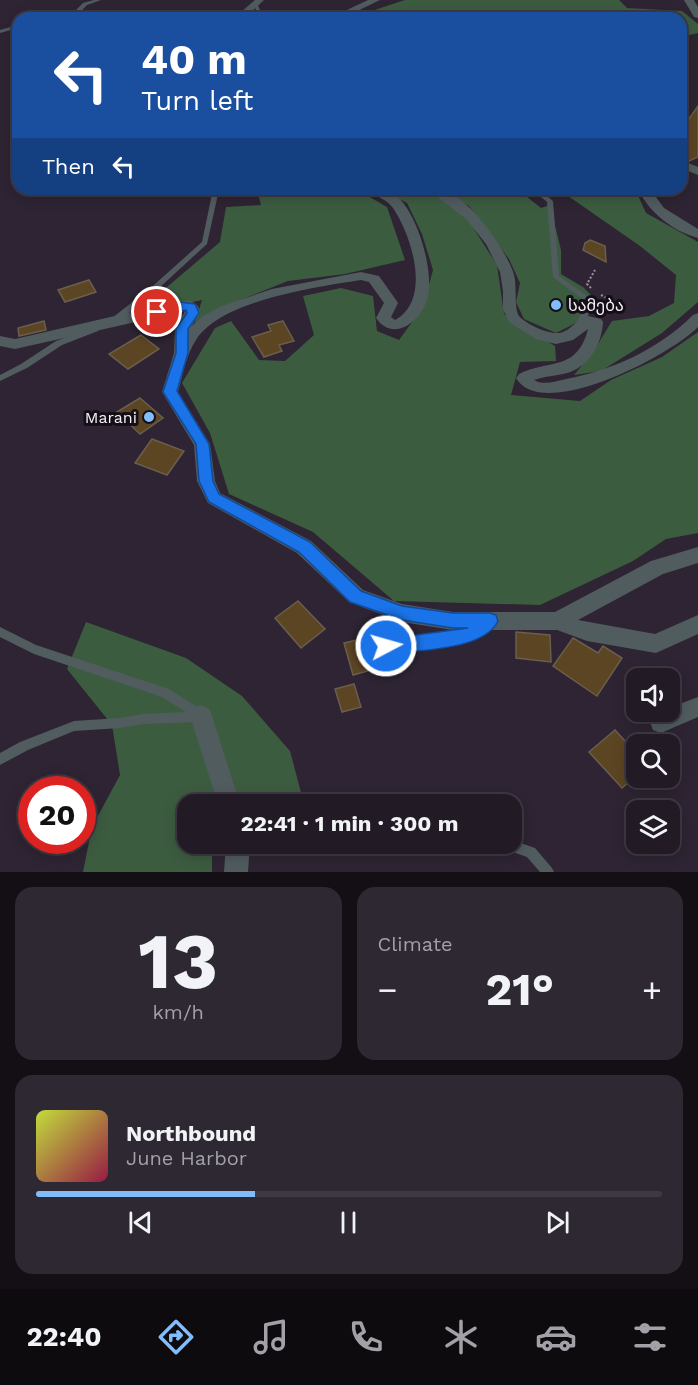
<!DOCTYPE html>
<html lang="en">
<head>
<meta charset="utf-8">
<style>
	body { margin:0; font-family:"Work Sans","Noto Sans Georgian",sans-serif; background:#2e2832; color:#f1f3f6; height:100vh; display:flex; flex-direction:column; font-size:22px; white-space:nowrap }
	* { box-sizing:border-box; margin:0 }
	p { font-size:20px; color:#a2a1a7 }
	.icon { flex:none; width:33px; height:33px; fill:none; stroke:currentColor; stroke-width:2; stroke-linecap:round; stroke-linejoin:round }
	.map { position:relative; height:872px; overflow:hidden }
	.sheet { display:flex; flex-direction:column; gap:15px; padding:15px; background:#130f15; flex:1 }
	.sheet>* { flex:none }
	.guide { position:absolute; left:12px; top:12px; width:675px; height:183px; border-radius:18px; box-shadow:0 3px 15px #0003,0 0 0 2px #3f3943; background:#1a4fa0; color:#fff; overflow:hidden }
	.buttons { position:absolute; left:626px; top:668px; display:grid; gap:12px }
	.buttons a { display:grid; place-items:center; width:54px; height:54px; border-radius:12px; background:#221b26; box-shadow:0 3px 15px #0003,0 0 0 2px #3f3943; font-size:30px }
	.speed { position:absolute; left:18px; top:776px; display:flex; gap:12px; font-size:30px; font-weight:700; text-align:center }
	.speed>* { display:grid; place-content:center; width:78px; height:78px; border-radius:50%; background:#221b26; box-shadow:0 3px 15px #0003,0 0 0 2px #3f3943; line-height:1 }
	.speed .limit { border:9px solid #d22; background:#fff; color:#111 }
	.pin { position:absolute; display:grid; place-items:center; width:51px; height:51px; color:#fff; margin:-26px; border:3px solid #fff; border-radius:50%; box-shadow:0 2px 6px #0007 }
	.me { position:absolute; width:66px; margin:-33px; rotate:84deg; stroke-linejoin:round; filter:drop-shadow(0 0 4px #0008) }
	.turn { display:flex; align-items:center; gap:21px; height:126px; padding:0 30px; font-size:27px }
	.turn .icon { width:78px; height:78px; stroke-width:2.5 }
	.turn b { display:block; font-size:42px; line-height:51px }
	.then { display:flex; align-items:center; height:57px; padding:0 30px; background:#0003; gap:12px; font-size:22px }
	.big { font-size:45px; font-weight:700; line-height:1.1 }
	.sheet .card { flex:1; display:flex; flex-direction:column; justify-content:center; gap:9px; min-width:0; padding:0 21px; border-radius:18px; background:#2e2832 }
	.sheet .dial { align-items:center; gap:0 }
	.dial b { font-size:78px; line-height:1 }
	.song { display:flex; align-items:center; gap:18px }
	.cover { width:72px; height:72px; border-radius:9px; background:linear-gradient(135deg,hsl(70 70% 55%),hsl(340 70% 35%)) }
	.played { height:6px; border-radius:3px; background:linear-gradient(90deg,#80bdfa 35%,#3f3943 35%) }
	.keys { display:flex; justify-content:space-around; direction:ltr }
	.heat { display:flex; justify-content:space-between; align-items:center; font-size:33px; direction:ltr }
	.sheet .tiles { flex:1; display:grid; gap:15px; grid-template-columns:1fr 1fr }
	.card:last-child { grid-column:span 2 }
	.trip { position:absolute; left:177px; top:794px; width:345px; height:60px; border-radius:18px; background:#221b26; box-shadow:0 3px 15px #0003,0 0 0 2px #3f3943; font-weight:700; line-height:60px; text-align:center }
	.dock { display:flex; height:96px; justify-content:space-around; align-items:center; background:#0e0b0f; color:#a2a1a7 }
	.dock .icon { width:42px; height:42px }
	.dock .selected { color:#80bdfa }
	.dock b { font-size:27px; color:#f1f3f6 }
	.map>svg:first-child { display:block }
	.forest { fill:#3c5c40 }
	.building { fill:#5c4523; stroke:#6a5e4c; stroke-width:1.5 }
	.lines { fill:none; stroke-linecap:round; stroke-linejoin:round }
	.path { stroke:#9c93a0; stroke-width:2; stroke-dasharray:2 2; stroke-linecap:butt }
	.service { fill:#515c5f; fill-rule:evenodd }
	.minor { fill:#515c5f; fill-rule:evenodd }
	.tertiary { fill:#515c5f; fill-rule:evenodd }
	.route { fill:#1a73e8; stroke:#114b97; stroke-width:1.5 }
	.poi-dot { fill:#80bdfa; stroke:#140f16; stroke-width:2 }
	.labels { text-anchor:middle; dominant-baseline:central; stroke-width:6; stroke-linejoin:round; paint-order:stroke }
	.poi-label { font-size:16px; fill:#f8f1fb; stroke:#140f16; text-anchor:start }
</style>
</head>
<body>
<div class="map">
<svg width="698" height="872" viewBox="0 0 698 872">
	<rect width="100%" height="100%" fill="#2e2433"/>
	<g class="forest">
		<polygon points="405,0 619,0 627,8 682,11 698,24 698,33 681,37 681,18 350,18"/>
		<polygon points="257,189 356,189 387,207 405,260 345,274 288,281 228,305 193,329 202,300 134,315 220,242 226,207 261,205"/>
		<polygon points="381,189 427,189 467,218 497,265 504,314 555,346 556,361 520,362 511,395 580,401 611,380 662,357 698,332 698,533 666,539 633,561 540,605 394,601 313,532 229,494 210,433 182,383 215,328 231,321 259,360 285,361 314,335 303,296 341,288 373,296 377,331 399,340 423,307 433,270 422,234 407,203"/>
		<polygon points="441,189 517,189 541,208 550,205 561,250 561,274 583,287 593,297 576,323 556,333 524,319 516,302 520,283 509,259 469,206"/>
		<polygon points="553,189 635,189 646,213 698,242 698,302 662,333 601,371 574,375 593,352 612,321 649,316 674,303 676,275 640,246 571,198"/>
		<polygon points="86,622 186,658 242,696 290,751 303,800 212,800 212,804 188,804 188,843 212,843 212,872 83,872 92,827 120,775 112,725 67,669"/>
	</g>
	<g class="building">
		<polygon points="698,106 698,157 689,161 681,157 681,130"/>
		<polygon points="590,240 605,246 606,262 583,250 585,243"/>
		<polygon points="89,280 96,292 65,302 58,290"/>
		<polygon points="44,321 46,330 19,336 18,328"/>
		<polygon points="283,321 294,341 279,345 282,351 264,357 252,337 271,331 268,325"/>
		<polygon points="141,335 159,349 128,369 109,354"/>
		<polygon points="140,398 163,418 140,434 117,412"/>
		<polygon points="152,439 184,451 167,475 135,463"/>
		<polygon points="298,601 325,629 301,648 275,618"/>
		<polygon points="516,632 550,635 551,662 516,658"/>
		<polygon points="373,636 382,667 353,675 344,643"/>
		<polygon points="573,638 598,653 603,646 622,658 597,696 553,666"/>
		<polygon points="354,684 361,707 342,712 335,689"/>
		<polygon points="615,730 636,753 636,776 622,788 589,752"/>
	</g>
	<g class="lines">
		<g class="path">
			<polyline points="591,288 587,284 595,270"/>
			<polyline points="601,295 611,300 601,312"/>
		</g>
		<g class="service">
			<polygon points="94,0 101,0 87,5 78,14 57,18 47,18 74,12 83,3"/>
			<polygon points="253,3 257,3 260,10 258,18 254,18 256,10"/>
			<polygon points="18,25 18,28 0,33 0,30"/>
			<polygon points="532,189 539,189 553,201 559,276 596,302 580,329 574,329 573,327 588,303 553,277 547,202"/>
			<polygon points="215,192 218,194 207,244 158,289 118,322 112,322 111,320 112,318 154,285 202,242 212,194"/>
			<polygon points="92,327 95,327 99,329 98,331 62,345 27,368 0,381 0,375 21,364 56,341"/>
			<polygon points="487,618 490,620 492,623 490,626 472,640 386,651 382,649 381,646 382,643 386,641 470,631"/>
			<polygon points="0,627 36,645 169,689 205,712 206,717 205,721 201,722 143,724 120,728 74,731 28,750 0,765 0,753 20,742 74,721 120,718 143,714 186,712 162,697 34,654 0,637"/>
			<polygon points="512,840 535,848 552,868 554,872 540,872 527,857 499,847 497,843 512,843"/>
		</g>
		<g class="minor">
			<polygon points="255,0 264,0 245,18 234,18"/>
			<polygon points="368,0 380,0 343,18 330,18"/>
			<polygon points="681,160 698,167 698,175 681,168"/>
			<path d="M 367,189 C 374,189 383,188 390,191 C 416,205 434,269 428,296 C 423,320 394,344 376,318 L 384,303 L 369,282 L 361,280 C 317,287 221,300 196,340 C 186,355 183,375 178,392 L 210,444 L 215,481 L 220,493 L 311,541 L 363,590 L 402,604 L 453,612 L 555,612 L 651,561 L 698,547 L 698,563 L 663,574 L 578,620 L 655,634 L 698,615 L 698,634 L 656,653 L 587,641 L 557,630 L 453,630 L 402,622 L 349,602 L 297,553 L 208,503 L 197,481 L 194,445 L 162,392 L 174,353 L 175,329 L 185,311 L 15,349 L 0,346 L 0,336 L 15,339 L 180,301 L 191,301 L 198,306 L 200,313 L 192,326 L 203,316 L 222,306 L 272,289 L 361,272 L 379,276 L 396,300 L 398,303 L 391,317 L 395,320 C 432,300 412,236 393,208 C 386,198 375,197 367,189 Z"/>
			<path d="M 427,189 C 431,189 437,188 441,189 C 467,194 507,250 514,275 C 517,285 514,309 519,316 C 526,324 546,333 556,333 C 569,334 576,319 588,316 L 601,319 L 603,322 C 602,344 589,367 567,373 C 556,376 545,376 534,380 C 543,386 556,381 566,379 C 613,370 659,349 693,315 L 698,313 L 698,327 C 671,355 542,423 516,378 L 519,374 C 549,359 577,372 588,329 L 573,340 L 556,344 L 536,339 L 510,323 L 503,310 L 503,291 L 500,272 L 486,244 L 466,219 Z"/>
			<path d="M 638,189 L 650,189 L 664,208 L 698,229 L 698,238 C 672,231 649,212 638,189 Z"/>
			<polygon points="698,697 698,717 661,733 653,730 650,722 653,714 669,711 669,708"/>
			<polygon points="201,705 209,709 212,716 240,804 218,804 190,716 193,709"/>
			<polygon points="226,843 250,843 248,872 224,872"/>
		</g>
		<polygon class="tertiary" points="684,0 694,0 698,7 698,18 694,17"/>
	</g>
	<path class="route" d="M 180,302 L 195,304 L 199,313 L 188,329 L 188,353 L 177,391 L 209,444 L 213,481 L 219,494 L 310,542 L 361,591 L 402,606 L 453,613 L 490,613 L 496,615 L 498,621 C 484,651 416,650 386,654 L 380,652 L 378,646 L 380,641 L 386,639 L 468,628 L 453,628 L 402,620 L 350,602 L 299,552 L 209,502 L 199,481 L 196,444 L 163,392 L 176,353 L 176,329 L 187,313 L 186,310 L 157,316 L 151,312 L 152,309 Z"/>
	<g class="poi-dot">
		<circle cx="556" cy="305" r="6"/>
		<circle cx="149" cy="417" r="6"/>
	</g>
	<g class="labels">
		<g class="poi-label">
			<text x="568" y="305">სამება</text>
			<text x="137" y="417" text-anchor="end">Marani</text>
		</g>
	</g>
</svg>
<div class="buttons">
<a><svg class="icon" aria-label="sound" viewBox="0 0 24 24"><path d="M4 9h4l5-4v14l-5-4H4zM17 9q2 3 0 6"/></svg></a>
<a><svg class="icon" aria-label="search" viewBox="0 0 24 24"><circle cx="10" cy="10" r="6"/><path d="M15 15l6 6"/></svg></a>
<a><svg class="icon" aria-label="layers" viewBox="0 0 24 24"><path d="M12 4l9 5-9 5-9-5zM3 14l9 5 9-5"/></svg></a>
</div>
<div class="speed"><div class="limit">20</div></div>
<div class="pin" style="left:157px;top:312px;background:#d93025"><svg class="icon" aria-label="arrive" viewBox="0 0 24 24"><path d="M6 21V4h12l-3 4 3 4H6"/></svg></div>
<svg class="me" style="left:386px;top:646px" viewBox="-20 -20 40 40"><circle r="17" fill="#1a73e8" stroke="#fff" stroke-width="3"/><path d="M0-11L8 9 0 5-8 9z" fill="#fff"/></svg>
<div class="trip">22:41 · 1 min · 300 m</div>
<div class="guide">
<div class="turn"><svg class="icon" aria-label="left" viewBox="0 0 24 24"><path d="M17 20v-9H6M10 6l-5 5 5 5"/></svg><div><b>40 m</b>Turn left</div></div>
<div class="then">Then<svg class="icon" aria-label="left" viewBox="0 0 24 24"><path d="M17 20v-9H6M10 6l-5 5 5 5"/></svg></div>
</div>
</div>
<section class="sheet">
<div class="tiles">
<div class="card dial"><b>13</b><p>km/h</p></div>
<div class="card"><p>Climate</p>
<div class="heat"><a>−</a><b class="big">21°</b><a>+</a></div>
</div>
<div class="card">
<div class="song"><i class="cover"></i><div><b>Northbound</b><p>June Harbor</p></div></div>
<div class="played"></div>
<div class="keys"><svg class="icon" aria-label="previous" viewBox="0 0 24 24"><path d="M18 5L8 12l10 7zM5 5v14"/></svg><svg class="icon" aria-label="pause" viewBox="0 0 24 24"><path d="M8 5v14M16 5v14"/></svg><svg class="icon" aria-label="next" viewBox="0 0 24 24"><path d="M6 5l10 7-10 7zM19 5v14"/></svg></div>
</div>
</div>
</section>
<nav class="dock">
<b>22:40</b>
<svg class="icon selected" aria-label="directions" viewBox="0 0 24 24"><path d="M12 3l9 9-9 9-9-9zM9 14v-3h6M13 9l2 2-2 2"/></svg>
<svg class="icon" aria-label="music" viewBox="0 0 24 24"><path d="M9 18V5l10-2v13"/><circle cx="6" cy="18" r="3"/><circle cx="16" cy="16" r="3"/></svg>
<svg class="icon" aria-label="phone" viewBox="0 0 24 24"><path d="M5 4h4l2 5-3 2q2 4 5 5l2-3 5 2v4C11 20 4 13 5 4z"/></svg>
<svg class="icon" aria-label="climate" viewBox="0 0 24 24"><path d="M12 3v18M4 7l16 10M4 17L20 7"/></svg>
<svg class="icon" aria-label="car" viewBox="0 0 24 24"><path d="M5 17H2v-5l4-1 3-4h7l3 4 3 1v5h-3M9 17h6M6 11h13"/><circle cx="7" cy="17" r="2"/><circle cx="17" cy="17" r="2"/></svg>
<svg class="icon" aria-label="filters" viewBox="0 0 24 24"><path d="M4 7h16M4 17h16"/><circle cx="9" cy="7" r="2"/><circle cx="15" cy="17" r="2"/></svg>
</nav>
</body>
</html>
